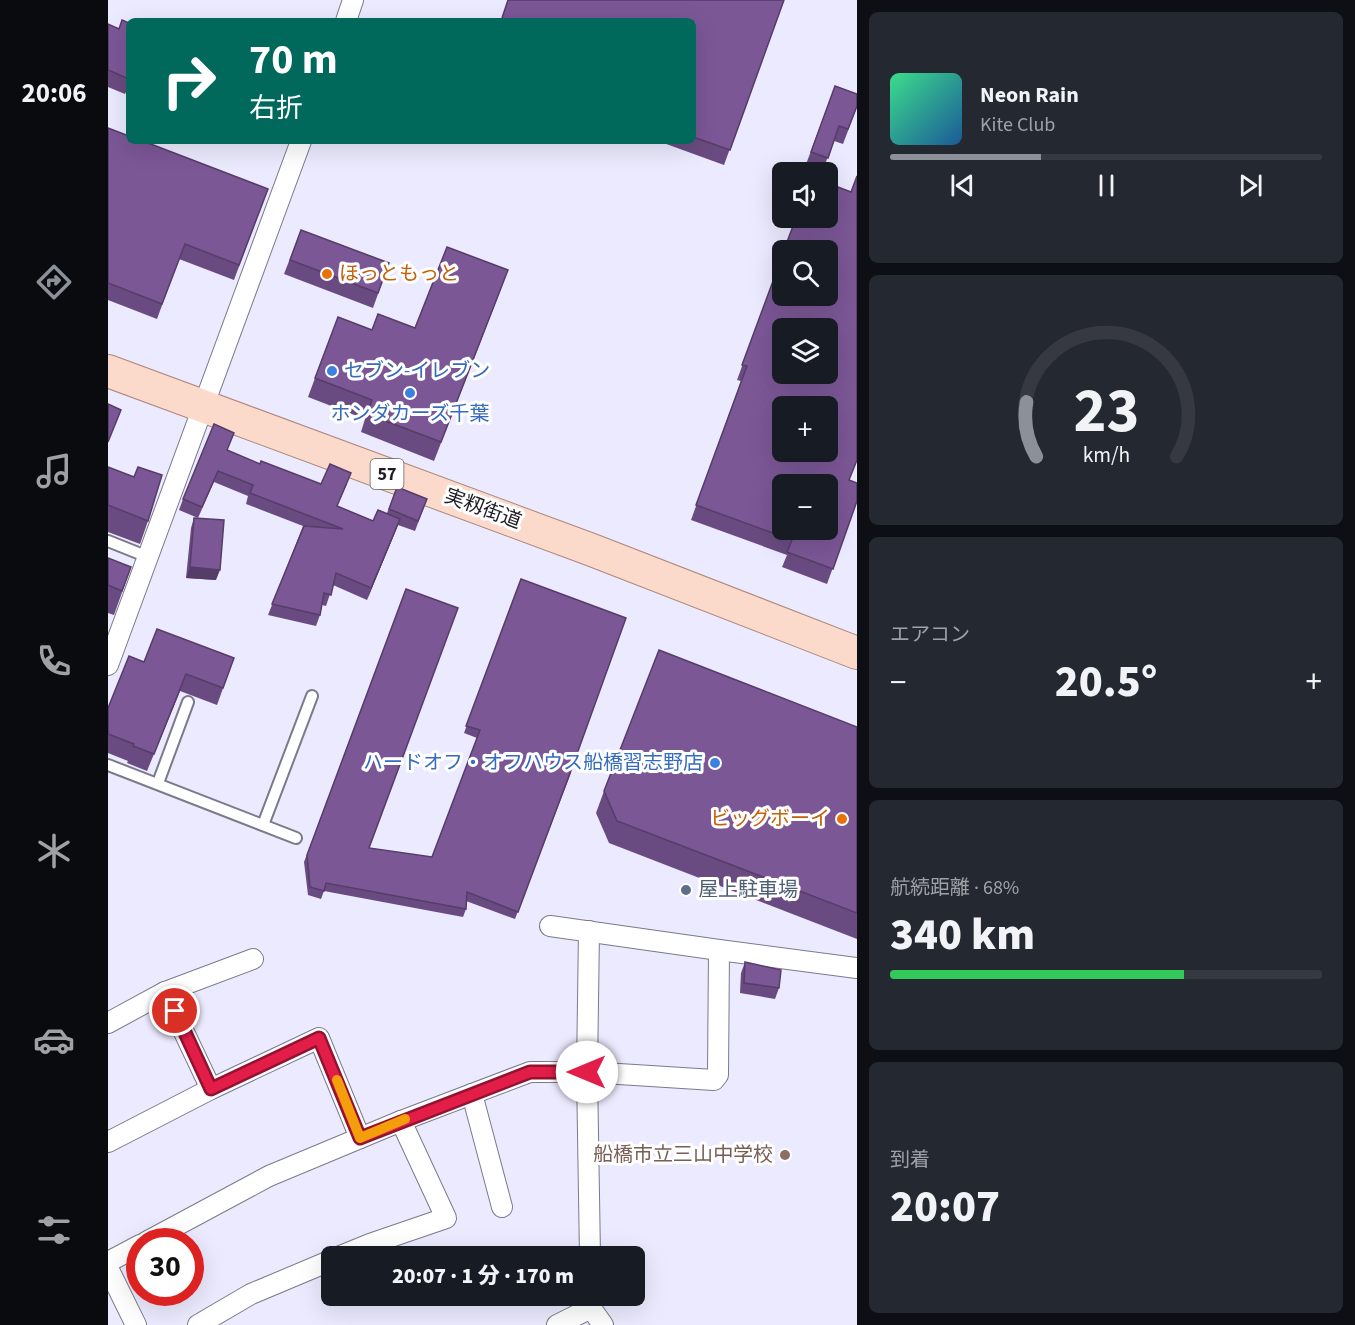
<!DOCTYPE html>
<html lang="ja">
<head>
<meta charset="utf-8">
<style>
	body { margin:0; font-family:"Source Sans 3","Noto Sans JP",sans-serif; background:#242831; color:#f1f3f6; height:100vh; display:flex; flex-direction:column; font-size:22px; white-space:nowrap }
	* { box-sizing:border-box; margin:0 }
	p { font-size:20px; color:#9ea1a6 }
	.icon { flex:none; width:33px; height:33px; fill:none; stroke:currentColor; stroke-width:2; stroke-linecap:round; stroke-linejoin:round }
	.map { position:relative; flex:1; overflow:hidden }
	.panel { display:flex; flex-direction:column; gap:12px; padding:12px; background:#0d0f14; width:498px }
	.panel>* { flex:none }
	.top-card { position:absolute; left:18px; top:18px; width:570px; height:126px; border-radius:9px; box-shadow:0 6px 24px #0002; background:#00695c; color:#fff; overflow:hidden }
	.controls { position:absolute; left:664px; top:162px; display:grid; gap:12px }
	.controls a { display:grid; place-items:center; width:66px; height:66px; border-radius:9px; background:#171b24; box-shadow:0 6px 24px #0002; font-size:30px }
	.speed { position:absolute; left:18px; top:1228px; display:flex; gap:12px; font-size:30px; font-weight:700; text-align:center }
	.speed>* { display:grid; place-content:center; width:78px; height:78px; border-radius:50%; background:#171b24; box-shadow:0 6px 24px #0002; line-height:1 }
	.speed .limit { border:9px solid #d22; background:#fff; color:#111 }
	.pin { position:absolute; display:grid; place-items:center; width:51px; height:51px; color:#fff; margin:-26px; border:3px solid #fff; border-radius:50%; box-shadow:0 2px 6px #0007 }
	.me { position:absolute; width:66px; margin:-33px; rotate:270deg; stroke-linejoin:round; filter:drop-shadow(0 0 4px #0008) }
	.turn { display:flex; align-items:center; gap:21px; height:126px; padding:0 24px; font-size:27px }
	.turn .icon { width:78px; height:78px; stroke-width:2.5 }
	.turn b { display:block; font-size:42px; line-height:51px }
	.big { font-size:45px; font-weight:800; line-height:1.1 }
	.panel .tile { flex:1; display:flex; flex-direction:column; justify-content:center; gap:9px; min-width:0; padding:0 21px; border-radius:9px; background:#242831 }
	.panel .dial { align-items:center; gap:0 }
	.dial svg { height:156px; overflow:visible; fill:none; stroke:#363941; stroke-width:7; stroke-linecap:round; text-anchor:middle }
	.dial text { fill:#f1f3f6; stroke:none }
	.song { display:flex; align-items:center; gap:18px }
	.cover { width:72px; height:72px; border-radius:9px; background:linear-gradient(135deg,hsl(150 70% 55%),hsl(210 70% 35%)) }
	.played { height:6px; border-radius:3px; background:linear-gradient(90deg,#8c9099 35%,#363941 35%) }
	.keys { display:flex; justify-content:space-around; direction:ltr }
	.heat { display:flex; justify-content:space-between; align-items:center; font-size:33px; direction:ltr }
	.charge { height:9px; border-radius:4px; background:linear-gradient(90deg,#34c759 68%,#363941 0) }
	.trip { position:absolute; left:213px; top:1246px; width:324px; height:60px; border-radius:9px; background:#171b24; box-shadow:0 6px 24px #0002; font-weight:800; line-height:60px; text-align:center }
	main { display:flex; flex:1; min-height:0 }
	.dock { display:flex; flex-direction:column; width:108px; justify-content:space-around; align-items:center; background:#090b0e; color:#9ea1a6 }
	.dock .icon { width:42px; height:42px }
	.dock .selected { color:#8c9099 }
	.dock b { font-size:27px; color:#f1f3f6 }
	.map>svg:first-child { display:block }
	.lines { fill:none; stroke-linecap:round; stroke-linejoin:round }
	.lane-casing { stroke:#7b7a8b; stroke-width:14 }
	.street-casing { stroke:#7b7a8b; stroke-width:22 }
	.primary-casing { stroke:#ab877a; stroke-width:34 }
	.lane { stroke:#fff; stroke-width:10 }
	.street { stroke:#fff; stroke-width:20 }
	.primary { stroke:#fbdacb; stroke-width:32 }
	.wall { fill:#6a4b81 }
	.shaded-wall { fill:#563d69 }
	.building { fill:#7b5796; stroke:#563d69; stroke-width:1.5; fill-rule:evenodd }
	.route-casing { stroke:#92132f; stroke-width:15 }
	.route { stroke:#e11d48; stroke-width:10 }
	.slow { stroke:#f59e0b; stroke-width:10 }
	.food-dot { fill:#e8710a; stroke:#fff; stroke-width:2 }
	.shop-dot { fill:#3f7fe0; stroke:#fff; stroke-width:2 }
	.service-dot { fill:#5c6f8a; stroke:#fff; stroke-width:2 }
	.education-dot { fill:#8d6e63; stroke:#fff; stroke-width:2 }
	.labels { text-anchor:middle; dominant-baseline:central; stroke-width:6; stroke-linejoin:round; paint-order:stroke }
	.shield { fill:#fff; stroke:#606064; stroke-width:1.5 }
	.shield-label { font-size:18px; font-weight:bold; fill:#1c1c22 }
	.food-label { font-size:20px; fill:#c56008; stroke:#fff; text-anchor:start }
	.shop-label { font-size:20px; fill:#366cbe; stroke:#fff; text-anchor:start }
	.street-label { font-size:20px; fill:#1c1c22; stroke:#fff }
	.service-label { font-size:20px; fill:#4e5e75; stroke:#fff; text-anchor:start }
	.education-label { font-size:20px; fill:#785e54; stroke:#fff; text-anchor:end }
</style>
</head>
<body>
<main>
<nav class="dock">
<b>20:06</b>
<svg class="icon selected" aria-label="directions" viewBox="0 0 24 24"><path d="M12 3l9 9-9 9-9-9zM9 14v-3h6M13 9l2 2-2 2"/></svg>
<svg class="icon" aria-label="music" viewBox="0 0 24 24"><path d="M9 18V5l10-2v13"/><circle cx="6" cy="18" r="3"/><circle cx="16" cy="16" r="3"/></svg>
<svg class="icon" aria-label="phone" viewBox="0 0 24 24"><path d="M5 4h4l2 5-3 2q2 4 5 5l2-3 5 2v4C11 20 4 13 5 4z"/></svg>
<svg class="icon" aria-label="climate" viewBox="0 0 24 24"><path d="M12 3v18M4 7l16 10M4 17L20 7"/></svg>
<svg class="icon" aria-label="car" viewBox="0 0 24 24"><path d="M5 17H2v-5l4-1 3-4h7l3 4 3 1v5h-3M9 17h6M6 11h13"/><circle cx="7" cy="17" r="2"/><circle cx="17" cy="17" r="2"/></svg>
<svg class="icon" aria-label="filters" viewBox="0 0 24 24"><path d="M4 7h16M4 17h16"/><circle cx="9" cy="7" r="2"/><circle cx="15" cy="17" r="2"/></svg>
</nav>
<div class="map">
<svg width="749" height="1325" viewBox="0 0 749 1325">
	<rect width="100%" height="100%" fill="#eceafe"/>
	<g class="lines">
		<g class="lane-casing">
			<g id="lane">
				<polyline points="0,541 40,557"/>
				<polyline points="0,765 188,838"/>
				<polyline points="50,783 80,702"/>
				<polyline points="155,825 204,696"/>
			</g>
		</g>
		<g class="street-casing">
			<g id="street">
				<polyline points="238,21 245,0"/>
				<polyline points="0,665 193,141"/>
				<polyline points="442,926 611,950"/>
				<polyline points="481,931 479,1072 482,1257"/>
				<polyline points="57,992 103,1089"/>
				<polyline points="0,1023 57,992 145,959"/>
				<polyline points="364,1094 394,1207"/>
				<polyline points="0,1142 103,1089 211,1038 252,1138"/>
				<polyline points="38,1242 161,1176 293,1121 422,1072 479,1072 606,1080 610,1075 611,950 749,968"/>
				<polyline points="230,1257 262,1244 338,1218 293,1121"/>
				<polyline points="0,1262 32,1245"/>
				<polyline points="0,1268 28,1325"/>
				<polyline points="483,1296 483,1308 495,1325"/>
				<polyline points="90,1325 143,1294 224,1260"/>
				<polyline points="449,1325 483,1308"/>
			</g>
		</g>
		<g class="primary-casing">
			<polyline id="primary" points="0,371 484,550 749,653"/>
		</g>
		<use href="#lane" class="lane"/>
		<use href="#street" class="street"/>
		<use href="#primary" class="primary"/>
	</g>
	<g class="wall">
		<polygon points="399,0 676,0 616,165 550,141 585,141 585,21"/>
		<polygon points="21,23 21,86 17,94 0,87 0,24 11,29"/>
		<polygon points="727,86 749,107 735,144 726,141 714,172 713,172 697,167"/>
		<polygon points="0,128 160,189 126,280 71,259 49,319 0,300"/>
		<polygon points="743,192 741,480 749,501 719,584 674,567 679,555 583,520 633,381 629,380 675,254 724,206"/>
		<polygon points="193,230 281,263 265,308 176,274"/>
		<polygon points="393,289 326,461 253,432 257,419 200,397 207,378 264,330 307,328"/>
		<polygon points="119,450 152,464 213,484 239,484 229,506 265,521 279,513 289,487 319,499 307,531 290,525 259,600 225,585 218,606 214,605 212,615 208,626 160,615 195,526 138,504 140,496 106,482 90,518 71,510 75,499"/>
		<polygon points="0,467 26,477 30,467 40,521 32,544 0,532"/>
		<polygon points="86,518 108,580 78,578 83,528"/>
		<polygon points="0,558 23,567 6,615 0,613"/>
		<polygon points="413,579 463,773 407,919 358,901 358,909 355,917 216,891 213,899 200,895 196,862 298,589 261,849 324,857 369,738 356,733"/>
		<polygon points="126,658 109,705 72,691 39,771 19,763 20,761 0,753 0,708 36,662"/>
		<polygon points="749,727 749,939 501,843 488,813 496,791"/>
		<polygon points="637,962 671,988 667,999 632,993 633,973"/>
	</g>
	<g class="shaded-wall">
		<polygon points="292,519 288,530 259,600 263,588"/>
		<polygon points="82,567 112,570 108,580 78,578"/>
		<polygon points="78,674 72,691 39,771 46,754"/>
	</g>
	<g class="building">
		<polygon points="400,0 676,0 622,150 585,137 585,21 393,21"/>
		<polygon points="14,20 21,23 21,79 0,70 0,24 11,29"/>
		<polygon points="727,86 749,94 749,106 740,129 731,126 720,158 703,152"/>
		<polygon points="0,128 21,136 21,141 35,141 160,189 131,265 77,244 54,304 0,283"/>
		<path d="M 749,176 L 749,460 L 741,480 L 749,483 L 749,501 L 725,569 L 679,552 L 684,540 L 588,505 L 639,366 L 634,365 L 675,254 L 675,296 L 720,296 L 720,250 L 676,250 L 688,218 L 720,218 L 720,204 L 724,206 L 730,187 L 743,192 ZM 675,328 L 720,328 L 720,374 L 675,374 ZM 675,406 L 720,406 L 720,452 L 675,452 ZM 675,484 L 720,484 L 720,530 L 675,530 Z"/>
		<polygon points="193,230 281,263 270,293 182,260"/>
		<polygon points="339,247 400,270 333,442 259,414 264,400 207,378 230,317 264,330 270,314 307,328"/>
		<polygon points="0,404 13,410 0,442"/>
		<polygon points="106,424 126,433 119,450 152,464 153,461 213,484 222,464 243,473 229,506 265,521 270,510 292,519 263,588 228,573 223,595 216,593 212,615 164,604 196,526 235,529 142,493 145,485 110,471 94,507 75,499"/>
		<polygon points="0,467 26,477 30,467 54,475 40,521 0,505"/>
		<polygon points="289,487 319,499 310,521 281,509"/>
		<polygon points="86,518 116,520 112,570 82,567"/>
		<polygon points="0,558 23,567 14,591 0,585"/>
		<polygon points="413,579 518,618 465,765 410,912 359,892 358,909 218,883 216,891 202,887 199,855 298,589 350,608 261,848 324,857 372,730 358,726"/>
		<polygon points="49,629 126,658 115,688 78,674 46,754 25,746 26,744 0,734 0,708 21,656 36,662"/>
		<polygon points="551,650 749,727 749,913 509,821 496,791"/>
		<polygon points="637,962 673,970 671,988 636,983"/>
	</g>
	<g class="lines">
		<g class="route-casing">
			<polyline id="route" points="67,1011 103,1089 211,1038 252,1138 422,1072 479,1072"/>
		</g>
		<use href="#route" class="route"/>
		<polyline class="slow" points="229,1080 252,1138 297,1119"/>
	</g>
	<g class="food-dot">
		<circle cx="219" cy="274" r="6"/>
		<circle cx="734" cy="819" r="6"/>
	</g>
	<g class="shop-dot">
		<circle cx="224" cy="371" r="6"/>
		<circle cx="302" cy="393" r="6"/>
		<circle cx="607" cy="763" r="6"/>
	</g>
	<circle class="service-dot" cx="578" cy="890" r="6"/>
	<circle class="education-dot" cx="677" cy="1155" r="6"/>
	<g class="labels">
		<rect class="shield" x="262.5" y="459" width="33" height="30" rx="4.5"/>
		<g class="shield-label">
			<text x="279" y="474">57</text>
		</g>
		<g class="food-label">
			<text x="231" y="274">ほっともっと</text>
			<text x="722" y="819" text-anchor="end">ビッグボーイ</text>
		</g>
		<g class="shop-label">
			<text x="236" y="371">セブン-イレブン</text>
			<text x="302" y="414" text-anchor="middle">ホンダカーズ千葉</text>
			<text x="595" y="763" text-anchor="end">ハードオフ・オフハウス船橋習志野店</text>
		</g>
		<g class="street-label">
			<text transform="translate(375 509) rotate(20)">実籾街道</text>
		</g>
		<g class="service-label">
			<text x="590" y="890">屋上駐車場</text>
		</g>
		<g class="education-label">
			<text x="665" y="1155">船橋市立三山中学校</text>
		</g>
	</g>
</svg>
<div class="controls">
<a><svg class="icon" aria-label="sound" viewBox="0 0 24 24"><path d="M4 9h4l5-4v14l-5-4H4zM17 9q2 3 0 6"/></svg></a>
<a><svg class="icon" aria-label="search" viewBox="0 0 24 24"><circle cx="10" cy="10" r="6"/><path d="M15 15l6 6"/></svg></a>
<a><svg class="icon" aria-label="layers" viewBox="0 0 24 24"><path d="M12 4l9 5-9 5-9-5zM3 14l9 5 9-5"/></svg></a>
<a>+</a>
<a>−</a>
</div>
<div class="speed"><div class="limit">30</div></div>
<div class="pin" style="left:67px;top:1011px;background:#d93025"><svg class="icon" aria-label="arrive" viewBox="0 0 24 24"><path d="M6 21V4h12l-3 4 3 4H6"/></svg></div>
<svg class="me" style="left:479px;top:1072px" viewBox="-20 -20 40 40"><circle r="19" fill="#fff"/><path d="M0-13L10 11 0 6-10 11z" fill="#e11d48"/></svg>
<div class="trip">20:07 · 1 分 · 170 m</div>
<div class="top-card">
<div class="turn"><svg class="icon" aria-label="right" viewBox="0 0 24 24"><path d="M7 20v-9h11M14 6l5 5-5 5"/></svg><div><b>70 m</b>右折</div></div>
</div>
</div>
<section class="panel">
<div class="tile">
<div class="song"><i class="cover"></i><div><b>Neon Rain</b><p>Kite Club</p></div></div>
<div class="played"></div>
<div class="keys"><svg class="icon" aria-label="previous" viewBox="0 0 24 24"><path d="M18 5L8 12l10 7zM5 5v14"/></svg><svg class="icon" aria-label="pause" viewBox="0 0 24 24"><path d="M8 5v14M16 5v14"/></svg><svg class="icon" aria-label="next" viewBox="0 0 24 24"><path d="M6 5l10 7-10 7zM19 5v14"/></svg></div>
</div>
<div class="tile dial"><svg viewBox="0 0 100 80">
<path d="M14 69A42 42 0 1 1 86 69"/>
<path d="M14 69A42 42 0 0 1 9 41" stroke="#8c9099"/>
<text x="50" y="56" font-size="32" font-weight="700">23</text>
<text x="50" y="72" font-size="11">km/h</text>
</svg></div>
<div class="tile"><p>エアコン</p>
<div class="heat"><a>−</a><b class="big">20.5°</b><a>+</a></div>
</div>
<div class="tile"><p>航続距離 · 68%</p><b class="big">340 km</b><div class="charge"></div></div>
<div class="tile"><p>到着</p><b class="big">20:07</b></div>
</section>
</main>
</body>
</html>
